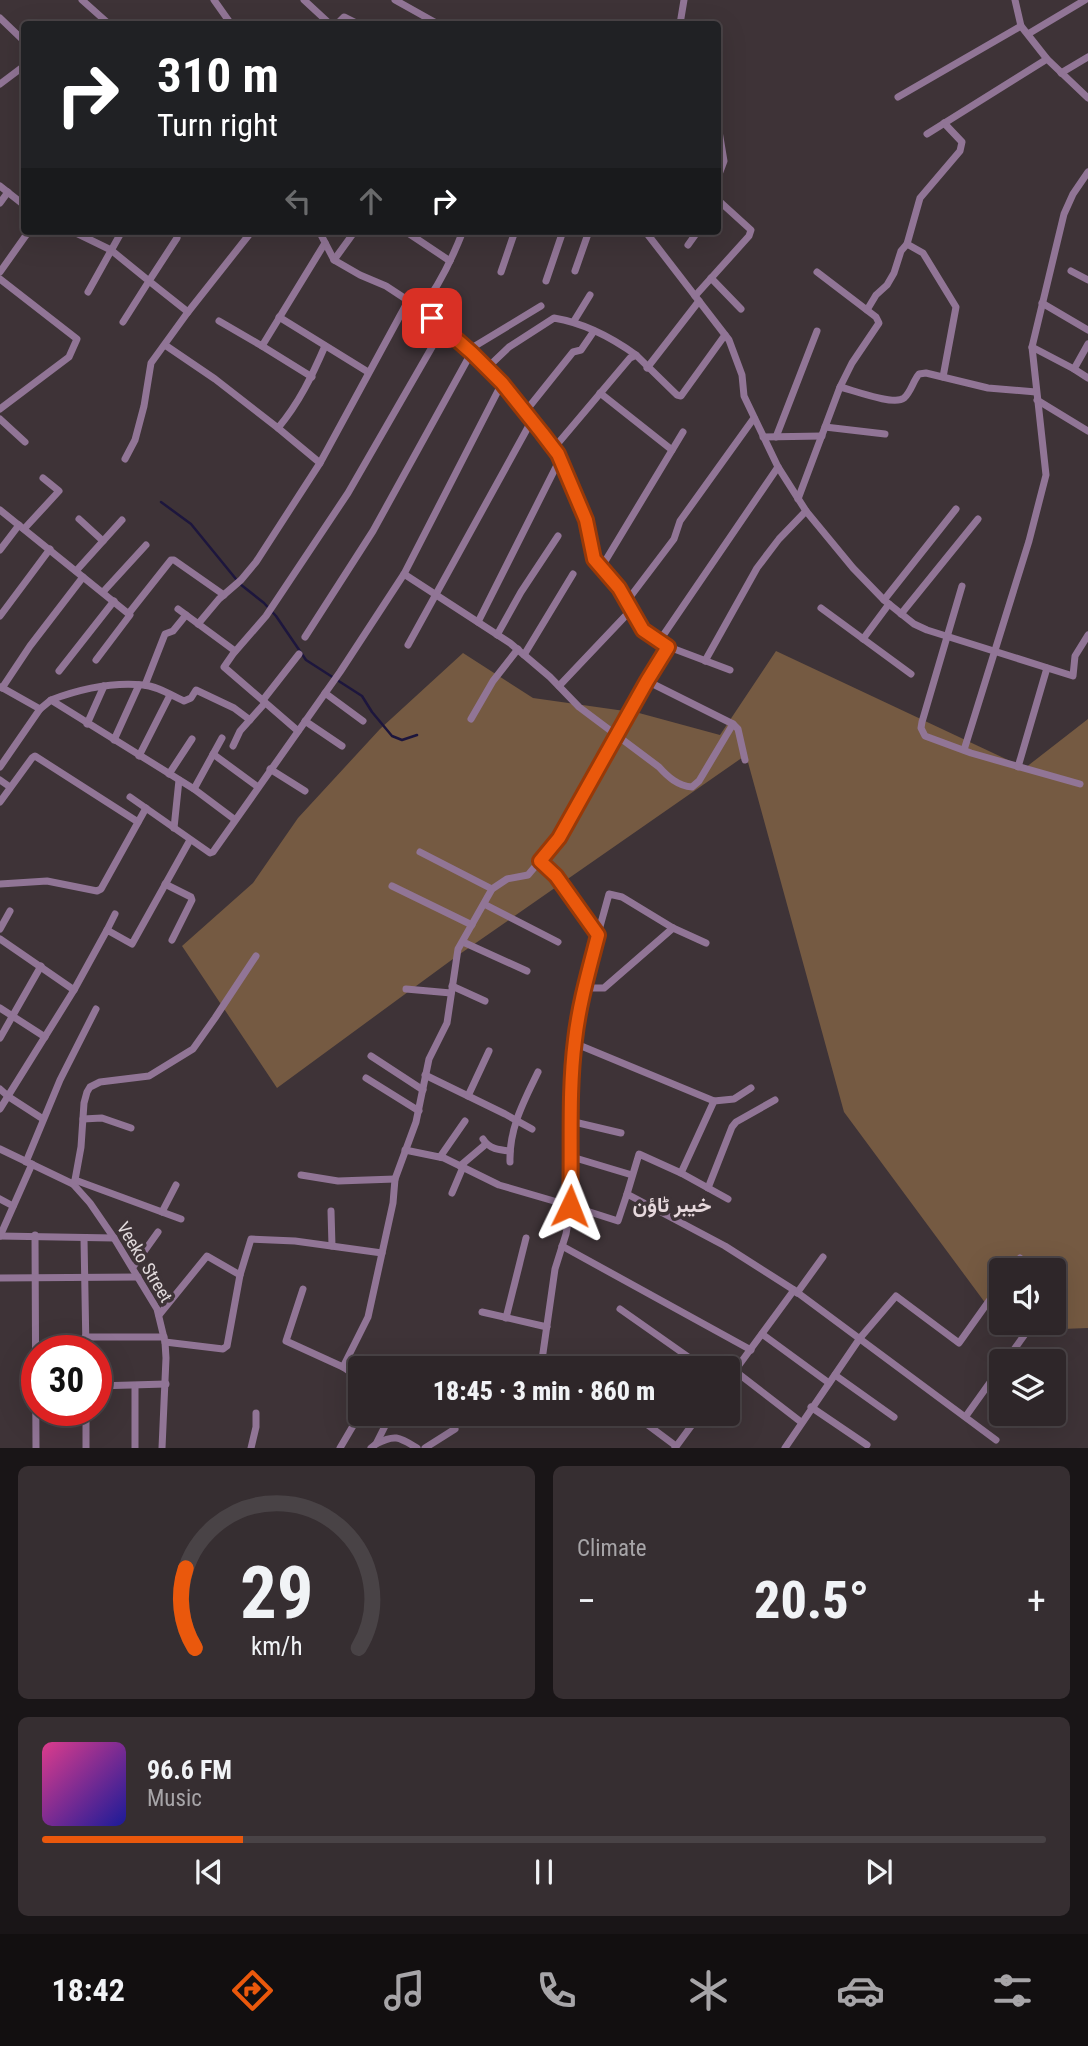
<!DOCTYPE html>
<html lang="en">
<head>
<meta charset="utf-8">
<style>
	body { margin:0; font-family:"Roboto Condensed",Vazirmatn,sans-serif; background:#362e31; color:#f1f3f6; height:100vh; display:flex; flex-direction:column; font-size:26px; white-space:nowrap }
	* { box-sizing:border-box; margin:0 }
	p { font-size:23px; color:#a7a5a8 }
	.icon { flex:none; width:38px; height:38px; fill:none; stroke:currentColor; stroke-width:2; stroke-linecap:round; stroke-linejoin:round }
	.map { position:relative; height:1448px; overflow:hidden }
	.drawer { display:flex; flex-direction:column; gap:18px; padding:18px; background:#191517; flex:1 }
	.drawer>* { flex:none }
	.banner { position:absolute; left:21px; top:21px; width:700px; height:214px; border-radius:7px; box-shadow:0 7px 28px #0002,0 0 0 2px #494346; background:#202124; color:#fff; overflow:hidden }
	.tools { position:absolute; left:989px; top:1258px; display:grid; gap:14px }
	.tools a { display:grid; place-items:center; width:77px; height:77px; border-radius:7px; background:#2e2629; box-shadow:0 7px 28px #0002,0 0 0 2px #494346; font-size:35px }
	.speed { position:absolute; left:21px; top:1335px; display:flex; gap:14px; font-size:35px; font-weight:700; text-align:center }
	.speed>* { display:grid; place-content:center; width:91px; height:91px; border-radius:50%; background:#2e2629; box-shadow:0 7px 28px #0002,0 0 0 2px #494346; line-height:1 }
	.speed .limit { border:10px solid #d22; background:#fff; color:#111 }
	.pin { position:absolute; display:grid; place-items:center; width:60px; height:60px; color:#fff; margin:-30px; border-radius:14px; box-shadow:0 4px 10px #0006 }
	.me { position:absolute; width:77px; margin:-38px; rotate:2deg; stroke-linejoin:round; filter:drop-shadow(0 0 5px #0008) }
	.turn { display:flex; align-items:center; gap:24px; height:147px; padding:0 21px; font-size:32px }
	.turn .icon { width:91px; height:91px; stroke-width:2.5 }
	.turn b { display:block; font-size:49px; line-height:60px }
	.lanes { display:flex; align-items:center; height:66px; padding:0 21px; background:#0003; justify-content:center; gap:35px; direction:ltr }
	.lanes .off { opacity:.35 }
	.big { font-size:52px; font-weight:800; line-height:1.1 }
	.drawer .tile { flex:1; display:flex; flex-direction:column; justify-content:center; gap:10px; min-width:0; padding:0 24px; border-radius:10px; background:#362e31 }
	.drawer .dial { align-items:center; gap:0 }
	.dial svg { height:182px; overflow:visible; fill:none; stroke:#494346; stroke-width:7; stroke-linecap:round; text-anchor:middle }
	.dial text { fill:#f1f3f6; stroke:none }
	.song { display:flex; align-items:center; gap:21px }
	.cover { width:84px; height:84px; border-radius:10px; background:linear-gradient(135deg,hsl(330 70% 55%),hsl(240 70% 35%)) }
	.played { height:7px; border-radius:4px; background:linear-gradient(90deg,#ea580c 20%,#494346 20%) }
	.keys { display:flex; justify-content:space-around; direction:ltr }
	.heat { display:flex; justify-content:space-between; align-items:center; font-size:38px; direction:ltr }
	.drawer .tiles { flex:1; display:grid; gap:18px; grid-template-columns:1fr 1fr }
	.tile:last-child { grid-column:span 2 }
	.trip { position:absolute; left:348px; top:1356px; width:392px; height:70px; border-radius:7px; background:#2e2629; box-shadow:0 7px 28px #0002,0 0 0 2px #494346; font-weight:800; line-height:70px; text-align:center }
	.dock { display:flex; height:112px; justify-content:space-around; align-items:center; background:#120f10; color:#a7a5a8 }
	.dock .icon { width:49px; height:49px }
	.dock .on { color:#ea580c }
	.dock b { font-size:32px; color:#f1f3f6 }
	.map>svg:first-child { display:block }
	.green { fill:#755a42; fill-rule:evenodd }
	.lines { fill:none; stroke-linecap:round; stroke-linejoin:round }
	.stream { stroke:#1d163d; stroke-width:2.5 }
	.street { stroke:#917596; stroke-width:7 }
	.route-casing { stroke:#983908; stroke-width:18 }
	.route { stroke:#ea580c; stroke-width:12 }
	.labels { text-anchor:middle; dominant-baseline:central; stroke-width:7; stroke-linejoin:round; paint-order:stroke }
	.street-label { font-size:18px; fill:#e2dbdd; stroke:#3e3337 }
	.quarter-label { font-size:21px; font-weight:bold; fill:#e7d9dd; stroke:#3e3337 }
</style>
</head>
<body>
<div class="map">
<svg width="1088" height="1448" viewBox="0 0 1088 1448">
	<rect width="100%" height="100%" fill="#3e3337"/>
	<path class="green" d="M 776,651 L 1025,768 L 1088,719 L 1088,1328 L 1006,1331 L 844,1112 L 746,755 L 457,956 L 277,1088 L 182,946 L 253,883 L 298,818 L 380,729 L 463,653 L 533,698 L 639,713 L 720,735 ZM 1001,1270 L 1054,1270 L 1054,1323 L 1001,1323 Z"/>
	<g class="lines">
		<polyline class="stream" points="161,502 191,524 240,584 264,603 276,616 306,660 362,696 372,712 392,736 402,740 417,735"/>
		<g class="street">
			<polyline points="82,0 109,24"/>
			<polyline points="214,0 231,24"/>
			<polyline points="304,0 330,24"/>
			<polyline points="395,0 438,24"/>
			<polyline points="1015,0 1021,26 1047,59 1088,98"/>
			<polyline points="0,18 24,41"/>
			<polyline points="337,24 344,17 358,24"/>
			<polyline points="680,24 684,0"/>
			<polyline points="1028,34 1085,0"/>
			<polyline points="1061,73 1088,57"/>
			<polyline points="0,84 24,66"/>
			<polyline points="898,97 1021,26"/>
			<polyline points="718,125 724,161 718,177"/>
			<polyline points="927,134 1047,59"/>
			<polyline points="0,186 24,205"/>
			<polyline points="0,203 8,192"/>
			<polyline points="72,231 111,250 149,281 123,322"/>
			<polyline points="319,231 334,260 360,275 386,286 421,309 472,353 502,383 542,433 558,454 586,520 594,559 619,588 643,630 669,647 730,670"/>
			<polyline points="405,231 450,261"/>
			<polyline points="609,231 625,231"/>
			<polyline points="645,231 729,340 742,375 744,396 778,467 806,511 853,568 884,600 914,624 927,630 1073,676 1075,656 1088,635"/>
			<polyline points="907,244 923,253 956,307 943,377"/>
			<polyline points="688,245 698,231"/>
			<polyline points="334,260 355,231"/>
			<polyline points="575,271 589,231"/>
			<polyline points="1071,271 1088,280"/>
			<polyline points="0,272 29,231"/>
			<polyline points="501,272 515,231"/>
			<polyline points="711,278 741,309"/>
			<polyline points="0,279 77,339 69,357 0,409"/>
			<polyline points="546,281 563,231"/>
			<polyline points="88,292 122,231"/>
			<polyline points="695,296 749,236 751,230 718,200"/>
			<polyline points="1042,303 1088,330"/>
			<path d="M 421,309 C 440,285 452,259 463,231"/>
			<polyline points="867,310 876,295 887,285 894,273 901,251 907,244 920,198 960,151 962,142 944,123"/>
			<polyline points="188,312 252,231"/>
			<polyline points="279,317 368,372"/>
			<polyline points="219,321 262,346 325,243"/>
			<polyline points="574,321 590,295"/>
			<polyline points="1088,344 1074,369 1088,378"/>
			<path d="M 165,345 L 215,379 L 278,428 C 299,403 312,376 325,346"/>
			<polyline points="262,346 312,377"/>
			<polyline points="1032,347 1074,369"/>
			<path d="M 487,368 L 509,347 L 554,318 C 584,323 611,337 636,355"/>
			<polyline points="647,368 699,301"/>
			<path d="M 840,387 C 853,390 894,406 904,398 C 911,392 913,381 919,374 L 926,373 L 988,388 L 1036,392"/>
			<polyline points="600,393 672,450"/>
			<polyline points="1037,400 1088,431"/>
			<polyline points="525,412 573,352 581,350 594,331"/>
			<polyline points="0,419 25,442"/>
			<polyline points="825,427 885,434"/>
			<polyline points="763,437 822,436"/>
			<polyline points="776,437 817,331"/>
			<polyline points="554,448 630,358 636,355 677,395 681,396 725,335"/>
			<polyline points="125,459 135,440 144,406 151,363 188,312 149,281 177,238"/>
			<polyline points="320,463 408,301"/>
			<polyline points="798,499 840,387 852,363 879,323 876,317 817,272"/>
			<polyline points="0,510 130,615 96,660"/>
			<polyline points="79,519 103,541"/>
			<polyline points="24,529 59,491 43,478"/>
			<polyline points="0,550 19,525"/>
			<polyline points="601,568 683,432"/>
			<polyline points="76,571 122,520"/>
			<path d="M 404,574 L 510,643 L 550,677 L 579,707 L 659,767 C 668,777 678,786 692,787 L 699,781 L 733,724"/>
			<polyline points="962,586 922,722 921,728 925,736 971,753 1080,784"/>
			<polyline points="103,592 146,545"/>
			<polyline points="884,600 956,509"/>
			<polyline points="627,601 674,539 680,521 754,418"/>
			<polyline points="821,608 911,674"/>
			<polyline points="178,609 235,651"/>
			<polyline points="129,613 171,560 174,560 224,595"/>
			<polyline points="901,614 978,519"/>
			<polyline points="0,616 50,549"/>
			<polyline points="478,622 560,459"/>
			<polyline points="198,624 219,599 241,580 256,562 320,463 278,428"/>
			<polyline points="497,635 521,592 558,536"/>
			<polyline points="305,637 373,531 475,346 541,306"/>
			<polyline points="863,639 889,604"/>
			<polyline points="660,640 778,467"/>
			<polyline points="408,645 532,420"/>
			<polyline points="524,655 573,574"/>
			<polyline points="705,661 757,568 779,539 806,511"/>
			<polyline points="59,671 114,601"/>
			<polyline points="647,681 733,724 738,729 745,760"/>
			<polyline points="145,685 165,634 173,631 186,615"/>
			<polyline points="559,686 632,609"/>
			<polyline points="1,687 40,709"/>
			<polyline points="2,688 30,646 83,577"/>
			<polyline points="325,693 363,721"/>
			<path d="M 51,700 C 80,689 111,682 143,685 C 157,686 171,695 184,701 L 191,698 L 196,690 L 234,708 L 250,720"/>
			<polyline points="263,700 299,654"/>
			<polyline points="471,719 493,681 518,649"/>
			<polyline points="305,721 342,746"/>
			<polyline points="87,724 104,686"/>
			<polyline points="298,731 224,667 233,654 266,616 348,493 443,328"/>
			<polyline points="114,740 139,685"/>
			<polyline points="233,746 240,731 265,703"/>
			<polyline points="964,750 1029,541 1046,475 1032,347 1064,214 1073,194 1088,172"/>
			<polyline points="213,754 258,787"/>
			<polyline points="139,756 170,695"/>
			<polyline points="0,767 40,709 51,700 194,789 234,819"/>
			<polyline points="1018,767 1047,668"/>
			<polyline points="270,769 305,791"/>
			<polyline points="169,774 192,739"/>
			<polyline points="0,780 10,787"/>
			<polyline points="194,789 222,738"/>
			<polyline points="130,797 210,853 213,852 340,672 404,574 502,383"/>
			<polyline points="0,802 32,758 35,756 138,822"/>
			<polyline points="174,828 179,780"/>
			<polyline points="420,852 492,889"/>
			<polyline points="540,861 556,876 598,935"/>
			<polyline points="0,884 47,881 97,891 101,889 146,808"/>
			<polyline points="165,884 191,897 192,900 172,940"/>
			<polyline points="392,886 472,925"/>
			<polyline points="484,904 558,942"/>
			<polyline points="0,929 10,911"/>
			<polyline points="107,930 115,914"/>
			<polyline points="0,939 74,990"/>
			<polyline points="463,942 527,971"/>
			<polyline points="452,986 485,1001"/>
			<polyline points="584,988 604,988 673,928"/>
			<polyline points="406,989 451,993"/>
			<polyline points="0,1008 45,1037"/>
			<polyline points="0,1038 41,966"/>
			<polyline points="574,1043 714,1101 734,1099 751,1088"/>
			<polyline points="371,1056 423,1090"/>
			<polyline points="425,1075 505,1114 532,1129"/>
			<polyline points="366,1078 419,1111"/>
			<polyline points="0,1089 9,1097 43,1119"/>
			<polyline points="468,1096 489,1051"/>
			<polyline points="0,1109 74,990 107,930 132,944 190,840"/>
			<polyline points="83,1119 102,1118 131,1128"/>
			<polyline points="570,1121 621,1133"/>
			<path d="M 483,1139 C 489,1149 499,1150 510,1151"/>
			<polyline points="0,1149 73,1184 90,1203 114,1238 157,1309 165,1342 166,1358 162,1448"/>
			<path d="M 405,1150 L 444,1158 L 499,1185 L 571,1206 C 572,1151 568,1095 575,1040 C 581,990 596,942 609,894 L 622,897 L 673,928 L 706,943"/>
			<polyline points="440,1157 465,1121"/>
			<polyline points="572,1157 632,1175"/>
			<polyline points="26,1162 60,1080 96,1009"/>
			<path d="M 510,1162 C 509,1128 524,1101 538,1072"/>
			<polyline points="460,1166 486,1144"/>
			<polyline points="681,1173 714,1101"/>
			<polyline points="301,1175 338,1181 395,1179"/>
			<polyline points="75,1180 181,1219"/>
			<polyline points="73,1184 75,1180 81,1147 84,1103 87,1092 90,1087 100,1082 149,1076 193,1049 215,1018 256,956"/>
			<polyline points="708,1188 732,1127 736,1122 775,1100"/>
			<polyline points="452,1193 463,1167"/>
			<polyline points="627,1194 639,1154 681,1173 728,1199"/>
			<polyline points="0,1199 13,1206"/>
			<polyline points="331,1211 332,1246"/>
			<polyline points="162,1212 176,1185"/>
			<polyline points="35,1235 36,1448"/>
			<polyline points="0,1236 114,1238"/>
			<polyline points="0,1236 32,1164"/>
			<polyline points="84,1238 86,1351"/>
			<polyline points="562,1246 751,1350"/>
			<polyline points="133,1267 158,1232"/>
			<polyline points="1011,1270 1020,1258"/>
			<polyline points="0,1278 138,1277"/>
			<polyline points="303,1289 286,1341 343,1367 360,1379"/>
			<polyline points="794,1290 996,1440"/>
			<polyline points="797,1293 823,1257"/>
			<polyline points="1054,1294 1058,1288"/>
			<polyline points="620,1309 704,1368"/>
			<polyline points="482,1312 547,1327"/>
			<polyline points="159,1315 207,1256 240,1275"/>
			<polyline points="506,1318 526,1238"/>
			<polyline points="762,1334 829,1383"/>
			<polyline points="85,1337 164,1337"/>
			<polyline points="165,1342 223,1349 227,1346 240,1275 251,1239 295,1241 382,1253"/>
			<polyline points="1005,1362 1033,1323"/>
			<polyline points="343,1367 368,1317 393,1203 395,1179 416,1122 429,1059 447,1023 458,949 492,889 507,879 528,875 559,838 647,681 669,647"/>
			<polyline points="541,1367 555,1269 566,1234 571,1206 618,1221 627,1194 725,1246 794,1290 728,1380"/>
			<polyline points="735,1371 801,1422"/>
			<polyline points="835,1375 894,1417"/>
			<polyline points="96,1386 166,1384"/>
			<polyline points="811,1407 867,1445"/>
			<polyline points="633,1414 676,1446"/>
			<polyline points="966,1416 1001,1367"/>
			<path d="M 376,1444 C 395,1434 399,1437 417,1448"/>
			<polyline points="86,1448 86,1410"/>
			<polyline points="135,1448 135,1386"/>
			<polyline points="251,1448 256,1427 256,1413"/>
			<polyline points="340,1448 360,1414"/>
			<polyline points="371,1448 376,1444 391,1414"/>
			<polyline points="425,1448 455,1429"/>
			<polyline points="675,1448 700,1414"/>
			<polyline points="785,1448 860,1338 896,1296 959,1343 1001,1284"/>
		</g>
	</g>
	<g class="lines">
		<g class="route-casing">
			<path id="route" d="M 432,318 L 472,353 L 502,383 L 542,433 L 558,454 L 586,520 L 594,559 L 619,588 L 643,630 L 668,647 L 647,681 L 559,838 L 540,861 L 556,876 L 598,935 C 589,970 579,1004 575,1040 C 568,1095 572,1151 570,1206"/>
		</g>
		<use href="#route" class="route"/>
	</g>
	<g class="labels">
		<g class="street-label">
			<text transform="translate(145 1262) rotate(59)">Veeko Street</text>
		</g>
		<g class="quarter-label">
			<text x="672" y="1205">خیبر ٹاؤن</text>
		</g>
	</g>
</svg>
<div class="tools">
<a><svg class="icon" aria-label="sound" viewBox="0 0 24 24"><path d="M4 9h4l5-4v14l-5-4H4zM17 9q2 3 0 6"/></svg></a>
<a><svg class="icon" aria-label="layers" viewBox="0 0 24 24"><path d="M12 4l9 5-9 5-9-5zM3 14l9 5 9-5"/></svg></a>
</div>
<div class="speed"><div class="limit">30</div></div>
<div class="pin" style="left:432px;top:318px;background:#d93025"><svg class="icon" aria-label="arrive" viewBox="0 0 24 24"><path d="M6 21V4h12l-3 4 3 4H6"/></svg></div>
<svg class="me" style="left:570px;top:1206px" viewBox="-20 -20 40 40"><path d="M0-17L14 15 0 8-14 15z" fill="#ea580c" stroke="#fff" stroke-width="4"/></svg>
<div class="trip">18:45 · 3 min · 860 m</div>
<div class="banner">
<div class="turn"><svg class="icon" aria-label="right" viewBox="0 0 24 24"><path d="M7 20v-9h11M14 6l5 5-5 5"/></svg><div><b>310 m</b>Turn right</div></div>
<div class="lanes"><svg class="icon off" aria-label="left" viewBox="0 0 24 24"><path d="M17 20v-9H6M10 6l-5 5 5 5"/></svg><svg class="icon off" aria-label="ahead" viewBox="0 0 24 24"><path d="M12 20V5M6 11l6-6 6 6"/></svg><svg class="icon" aria-label="right" viewBox="0 0 24 24"><path d="M7 20v-9h11M14 6l5 5-5 5"/></svg></div>
</div>
</div>
<section class="drawer">
<div class="tiles">
<div class="tile dial"><svg viewBox="0 0 100 80">
<path d="M14 69A42 42 0 1 1 86 69"/>
<path d="M14 69A42 42 0 0 1 10 34" stroke="#ea580c"/>
<text x="50" y="56" font-size="32" font-weight="700">29</text>
<text x="50" y="72" font-size="11">km/h</text>
</svg></div>
<div class="tile"><p>Climate</p>
<div class="heat"><a>−</a><b class="big">20.5°</b><a>+</a></div>
</div>
<div class="tile">
<div class="song"><i class="cover"></i><div><b>96.6 FM</b><p>Music</p></div></div>
<div class="played"></div>
<div class="keys"><svg class="icon" aria-label="previous" viewBox="0 0 24 24"><path d="M18 5L8 12l10 7zM5 5v14"/></svg><svg class="icon" aria-label="pause" viewBox="0 0 24 24"><path d="M8 5v14M16 5v14"/></svg><svg class="icon" aria-label="next" viewBox="0 0 24 24"><path d="M6 5l10 7-10 7zM19 5v14"/></svg></div>
</div>
</div>
</section>
<nav class="dock">
<b>18:42</b>
<svg class="icon on" aria-label="directions" viewBox="0 0 24 24"><path d="M12 3l9 9-9 9-9-9zM9 14v-3h6M13 9l2 2-2 2"/></svg>
<svg class="icon" aria-label="music" viewBox="0 0 24 24"><path d="M9 18V5l10-2v13"/><circle cx="6" cy="18" r="3"/><circle cx="16" cy="16" r="3"/></svg>
<svg class="icon" aria-label="phone" viewBox="0 0 24 24"><path d="M5 4h4l2 5-3 2q2 4 5 5l2-3 5 2v4C11 20 4 13 5 4z"/></svg>
<svg class="icon" aria-label="climate" viewBox="0 0 24 24"><path d="M12 3v18M4 7l16 10M4 17L20 7"/></svg>
<svg class="icon" aria-label="car" viewBox="0 0 24 24"><path d="M5 17H2v-5l4-1 3-4h7l3 4 3 1v5h-3M9 17h6M6 11h13"/><circle cx="7" cy="17" r="2"/><circle cx="17" cy="17" r="2"/></svg>
<svg class="icon" aria-label="filters" viewBox="0 0 24 24"><path d="M4 7h16M4 17h16"/><circle cx="9" cy="7" r="2"/><circle cx="15" cy="17" r="2"/></svg>
</nav>
</body>
</html>
